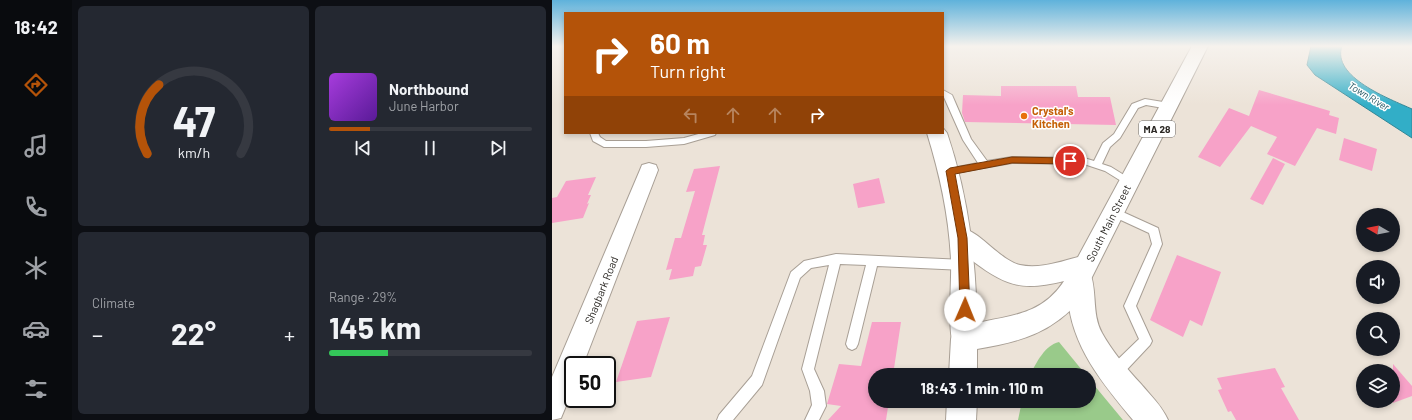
<!DOCTYPE html>
<html lang="en">
<head>
<meta charset="utf-8">
<style>
	body { margin:0; font-family:Barlow,sans-serif; background:#242831; color:#f1f3f6; height:100vh; display:flex; flex-direction:column; font-size:15px; white-space:nowrap }
	* { box-sizing:border-box; margin:0 }
	p { font-size:13px; color:#9ea1a6 }
	.icon { flex:none; width:22px; height:22px; fill:none; stroke:currentColor; stroke-width:2; stroke-linecap:round; stroke-linejoin:round }
	.map { position:relative; flex:1; overflow:hidden }
	.side { display:flex; flex-direction:column; gap:6px; padding:6px; background:#0d0f14; width:480px }
	.side>* { flex:none }
	.top-card { position:absolute; left:12px; top:12px; width:380px; height:122px; border-radius:0px; box-shadow:0 2px 6px #0003; background:#b45309; color:#fff; overflow:hidden }
	.needle { width:26px; rotate:279deg }
	.fabs { position:absolute; left:804px; top:208px; display:grid; gap:8px }
	.fabs a { display:grid; place-items:center; width:44px; height:44px; border-radius:50%; background:#171b24; box-shadow:0 2px 6px #0003; font-size:20px }
	.speed { position:absolute; left:12px; top:356px; display:flex; gap:8px; font-size:20px; font-weight:700; text-align:center }
	.speed>* { display:grid; place-content:center; width:52px; height:52px; border-radius:50%; background:#171b24; box-shadow:0 2px 6px #0003; line-height:1 }
	.speed .limit { border:2px solid #111; border-radius:6px; background:#fff; color:#111 }
	.pin { position:absolute; display:grid; place-items:center; width:34px; height:34px; color:#fff; margin:-17px; border:2px solid #fff; border-radius:50%; box-shadow:0 1px 4px #0007 }
	.me { position:absolute; width:44px; margin:-22px; rotate:1deg; stroke-linejoin:round; filter:drop-shadow(0 0 3px #0008) }
	.turn { display:flex; align-items:center; gap:14px; height:84px; padding:0 20px; font-size:18px }
	.turn .icon { width:52px; height:52px; stroke-width:2.5 }
	.turn b { display:block; font-size:28px; line-height:34px }
	.lanes { display:flex; align-items:center; height:38px; padding:0 20px; background:#0003; justify-content:center; gap:20px; direction:ltr }
	.lanes .off { opacity:.35 }
	.big { font-size:30px; font-weight:700; line-height:1.1 }
	.side .widget { flex:1; display:flex; flex-direction:column; justify-content:center; gap:6px; min-width:0; padding:0 14px; border-radius:6px; background:#242831 }
	.side .dial { align-items:center; gap:0 }
	.dial svg { height:104px; overflow:visible; fill:none; stroke:#363941; stroke-width:7; stroke-linecap:round; text-anchor:middle }
	.dial text { fill:#f1f3f6; stroke:none }
	.song { display:flex; align-items:center; gap:12px }
	.cover { width:48px; height:48px; border-radius:6px; background:linear-gradient(135deg,hsl(280 70% 55%),hsl(270 70% 35%)) }
	.played { height:4px; border-radius:2px; background:linear-gradient(90deg,#b45309 20%,#363941 20%) }
	.keys { display:flex; justify-content:space-around; direction:ltr }
	.heat { display:flex; justify-content:space-between; align-items:center; font-size:22px; direction:ltr }
	.charge { height:6px; border-radius:3px; background:linear-gradient(90deg,#34c759 29%,#363941 0) }
	.side .tiles { flex:1; display:grid; gap:6px; grid-template-columns:repeat(2,1fr) }
	.trip { position:absolute; left:316px; top:368px; width:228px; height:40px; border-radius:20px; background:#171b24; box-shadow:0 2px 6px #0003; font-weight:700; line-height:40px; text-align:center }
	main { display:flex; flex:1; min-height:0 }
	.tabs { display:flex; flex-direction:column; width:72px; justify-content:space-around; align-items:center; background:#090b0e; color:#9ea1a6 }
	.tabs .icon { width:28px; height:28px }
	.tabs .on { color:#b45309 }
	.tabs b { font-size:18px; color:#f1f3f6 }
	.map>svg:first-child { display:block }
	.green { fill:#99ca8a }
	.water { fill:#32aec7; stroke:#308696 }
	.building { fill:#f7a2c8 }
	.lines { fill:none; stroke-linecap:round; stroke-linejoin:round }
	.service-casing { stroke:#a89f95; stroke-width:2 }
	.minor-casing { stroke:#a89f95; stroke-width:2 }
	.tertiary-casing { stroke:#a89f95; stroke-width:2 }
	.secondary-casing { stroke:#a89f95; stroke-width:2 }
	.primary-casing { stroke:#a89f95; stroke-width:2 }
	.service { fill:#fff; fill-rule:evenodd }
	.minor { fill:#fff; fill-rule:evenodd }
	.tertiary { fill:#fff; fill-rule:evenodd }
	.secondary { fill:#fff; fill-rule:evenodd }
	.primary { fill:#fff; fill-rule:evenodd }
	.route { fill:#b45309; stroke:#753606 }
	.food-dot { fill:#e8710a; stroke:#fff; stroke-width:1.5 }
	.labels { text-anchor:middle; dominant-baseline:central; stroke-width:3; stroke-linejoin:round; paint-order:stroke }
	.far-water-label { font-size:10px; font-style:italic; fill:#275864; stroke:#fff }
	.shield { fill:#fff; stroke:#6b6866; stroke-width:1 }
	.shield-label { font-size:10px; font-weight:bold; fill:#2b2824 }
	.food-label { font-size:11px; font-weight:bold; fill:#c56008; stroke:#fff; text-anchor:start }
	.street-label { font-size:11px; fill:#2b2824; stroke:#fff }
</style>
</head>
<body>
<main>
<nav class="tabs">
<b>18:42</b>
<svg class="icon on" aria-label="directions" viewBox="0 0 24 24"><path d="M12 3l9 9-9 9-9-9zM9 14v-3h6M13 9l2 2-2 2"/></svg>
<svg class="icon" aria-label="music" viewBox="0 0 24 24"><path d="M9 18V5l10-2v13"/><circle cx="6" cy="18" r="3"/><circle cx="16" cy="16" r="3"/></svg>
<svg class="icon" aria-label="phone" viewBox="0 0 24 24"><path d="M5 4h4l2 5-3 2q2 4 5 5l2-3 5 2v4C11 20 4 13 5 4z"/></svg>
<svg class="icon" aria-label="climate" viewBox="0 0 24 24"><path d="M12 3v18M4 7l16 10M4 17L20 7"/></svg>
<svg class="icon" aria-label="car" viewBox="0 0 24 24"><path d="M5 17H2v-5l4-1 3-4h7l3 4 3 1v5h-3M9 17h6M6 11h13"/><circle cx="7" cy="17" r="2"/><circle cx="17" cy="17" r="2"/></svg>
<svg class="icon" aria-label="filters" viewBox="0 0 24 24"><path d="M4 7h16M4 17h16"/><circle cx="9" cy="7" r="2"/><circle cx="15" cy="17" r="2"/></svg>
</nav>
<section class="side">
<div class="tiles">
<div class="widget dial"><svg viewBox="0 0 100 80">
<path d="M14 69A42 42 0 1 1 86 69"/>
<path d="M14 69A42 42 0 0 1 23 16" stroke="#b45309"/>
<text x="50" y="56" font-size="32" font-weight="700">47</text>
<text x="50" y="72" font-size="11">km/h</text>
</svg></div>
<div class="widget">
<div class="song"><i class="cover"></i><div><b>Northbound</b><p>June Harbor</p></div></div>
<div class="played"></div>
<div class="keys"><svg class="icon" aria-label="previous" viewBox="0 0 24 24"><path d="M18 5L8 12l10 7zM5 5v14"/></svg><svg class="icon" aria-label="pause" viewBox="0 0 24 24"><path d="M8 5v14M16 5v14"/></svg><svg class="icon" aria-label="next" viewBox="0 0 24 24"><path d="M6 5l10 7-10 7zM19 5v14"/></svg></div>
</div>
<div class="widget"><p>Climate</p>
<div class="heat"><a>−</a><b class="big">22°</b><a>+</a></div>
</div>
<div class="widget"><p>Range · 29%</p><b class="big">145 km</b><div class="charge"></div></div>
</div>
</section>
<div class="map">
<svg width="860" height="420" viewBox="0 0 860 420">
	<rect width="100%" height="100%" fill="#ece3d8"/>
	<g class="green">
		<path d="M 507,342 L 534,375 L 478,375 C 484,363 493,345 507,342 Z"/>
		<polygon points="537,379 571,420 466,420 470,401 537,401"/>
	</g>
	<path class="water" d="M 759,46 L 790,46 C 779,77 838,99 860,109 L 860,138 L 763,75 L 755,65 Z"/>
	<g class="building">
		<polygon points="449,86 524,86 526,97 558,97 564,125 413,122 410,113 411,95 449,96"/>
		<polygon points="707,90 778,111 777,115 787,118 784,134 765,128 743,166 715,154 725,137 699,126 668,167 646,157 677,108 697,116"/>
		<polygon points="792,138 825,149 820,171 787,160"/>
		<polygon points="721,158 733,164 711,205 698,199"/>
		<polygon points="168,166 150,235 153,235 151,245 155,245 149,266 143,267 141,276 117,280 120,269 114,270 123,238 129,238 143,191 134,192 142,169"/>
		<polygon points="44,177 36,195 39,195 35,204 37,203 31,218 0,223 0,198 5,197 14,181"/>
		<polygon points="327,178 333,203 306,208 301,184"/>
		<polygon points="625,255 669,272 650,326 638,320 631,337 598,320"/>
		<polygon points="118,317 99,377 64,382 85,321"/>
		<polygon points="320,322 349,322 341,375 323,375 323,401 337,401 334,420 276,420 289,406 275,404 287,364 309,366"/>
		<polygon points="841,364 860,386 860,396 841,403"/>
		<polygon points="723,368 733,387 729,388 747,420 684,420 679,411 676,412 666,390 670,389 665,378"/>
	</g>
	<g class="lines">
		<g class="service-casing">
			<g id="service">
				<polygon points="391,90 400,95 419,139 435,161 460,157 532,158 542,161 551,143 562,134 580,104 593,99 617,103 621,106 617,109 594,105 586,108 568,138 558,147 550,164 559,167 580,180 582,182 580,184 574,184 553,171 532,164 460,163 398,174 395,173 393,171 395,169 426,163 411,140 391,95"/>
				<polygon points="38,133 46,133 48,137 54,141 94,141 132,138 150,133 164,133 163,135 132,144 94,147 52,147 41,141"/>
				<polygon points="562,208 606,228 610,244 584,306 600,341 598,345 567,378 562,379 557,378 556,373 557,368 587,339 572,306 600,244 597,233 558,215 557,212 558,209"/>
				<polygon points="284,254 412,260 416,262 417,265 416,268 412,270 325,266 306,344 304,348 300,350 296,348 294,344 314,265 288,264 262,369 272,391 274,406 267,420 253,420 260,405 258,391 250,369 277,265 259,268 248,278 210,385 181,420 165,420 167,415 200,376 239,272 252,261"/>
			</g>
		</g>
		<g class="minor-casing">
			<polygon id="minor" points="97,163 104,165 106,170 31,365 21,365 21,389 9,418 0,420 0,377 88,170 90,165"/>
		</g>
		<g class="tertiary-casing">
			<path id="tertiary" d="M 528,267 L 537,270 C 546,290 539,313 550,333 C 560,351 574,368 589,384 C 599,396 610,406 616,420 L 581,420 C 551,384 519,346 516,297 C 516,287 515,279 519,270 Z"/>
		</g>
		<g class="secondary-casing">
			<path id="secondary" d="M 391,128 L 395,133 C 418,201 425,268 425,339 L 422,348 L 412,352 L 402,348 C 395,330 400,282 399,260 C 397,216 388,175 375,133 L 391,133 Z"/>
		</g>
		<g class="primary-casing">
			<g id="primary">
				<path d="M 640,46 L 656,46 L 529,299 C 500,333 468,342 425,349 L 425,375 L 397,375 L 399,339 L 402,330 C 442,314 485,323 512,281 C 472,291 455,287 422,262 C 414,255 404,248 398,238 L 402,231 C 404,230 408,229 411,229 C 426,230 449,261 468,265 C 487,269 508,262 526,257 Z"/>
				<polygon points="395,401 425,401 424,420 394,420"/>
			</g>
		</g>
		<use href="#service" class="service"/>
		<use href="#minor" class="minor"/>
		<use href="#tertiary" class="tertiary"/>
		<use href="#secondary" class="secondary"/>
		<use href="#primary" class="primary"/>
	</g>
	<linearGradient id="sky" x2="0" y2="1"><stop stop-color="#5fb2db"/><stop offset="0.44" stop-color="#f6f2ed"/><stop offset="1" stop-color="#f6f2ed" stop-opacity="0"/></linearGradient>
	<rect width="860" height="105" fill="url(#sky)"/>
	<polygon class="route" points="460,157 518,158 522,161 518,164 460,163 403,174 415,238 418,310 417,314 413,315 409,314 408,310 406,238 394,171 398,168"/>
	<circle class="food-dot" cx="472" cy="116" r="4"/>
	<g class="labels">
		<g class="far-water-label">
			<text transform="translate(817 96) rotate(31)">Town River</text>
		</g>
		<rect class="shield" x="587" y="121" width="36" height="16" rx="3"/>
		<g class="shield-label">
			<text x="605" y="129">MA 28</text>
		</g>
		<g class="food-label">
			<text x="480" y="110">Crystal's<tspan x="480" dy="13">Kitchen</tspan></text>
		</g>
		<g class="street-label">
			<text transform="translate(556 223) rotate(-63)">South Main Street</text>
			<text transform="translate(49 290) rotate(-68)">Shagbark Road</text>
		</g>
	</g>
</svg>
<div class="fabs">
<a><svg class="needle" viewBox="-14 -14 28 28"><path d="M0-13l5 13h-10z" fill="#e53935"/><path d="M0 13l5-13h-10z" fill="#9ea1a6"/></svg></a>
<a><svg class="icon" aria-label="sound" viewBox="0 0 24 24"><path d="M4 9h4l5-4v14l-5-4H4zM17 9q2 3 0 6"/></svg></a>
<a><svg class="icon" aria-label="search" viewBox="0 0 24 24"><circle cx="10" cy="10" r="6"/><path d="M15 15l6 6"/></svg></a>
<a><svg class="icon" aria-label="layers" viewBox="0 0 24 24"><path d="M12 4l9 5-9 5-9-5zM3 14l9 5 9-5"/></svg></a>
</div>
<div class="speed"><div class="limit">50</div></div>
<div class="pin" style="left:518px;top:161px;background:#d93025"><svg class="icon" aria-label="arrive" viewBox="0 0 24 24"><path d="M6 21V4h12l-3 4 3 4H6"/></svg></div>
<svg class="me" style="left:413px;top:310px" viewBox="-20 -20 40 40"><circle r="19" fill="#fff"/><path d="M0-13L10 11 0 6-10 11z" fill="#b45309"/></svg>
<div class="trip">18:43 · 1 min · 110 m</div>
<div class="top-card">
<div class="turn"><svg class="icon" aria-label="right" viewBox="0 0 24 24"><path d="M7 20v-9h11M14 6l5 5-5 5"/></svg><div><b>60 m</b>Turn right</div></div>
<div class="lanes"><svg class="icon off" aria-label="left" viewBox="0 0 24 24"><path d="M17 20v-9H6M10 6l-5 5 5 5"/></svg><svg class="icon off" aria-label="ahead" viewBox="0 0 24 24"><path d="M12 20V5M6 11l6-6 6 6"/></svg><svg class="icon off" aria-label="ahead" viewBox="0 0 24 24"><path d="M12 20V5M6 11l6-6 6 6"/></svg><svg class="icon" aria-label="right" viewBox="0 0 24 24"><path d="M7 20v-9h11M14 6l5 5-5 5"/></svg></div>
</div>
</div>
</main>
</body>
</html>
